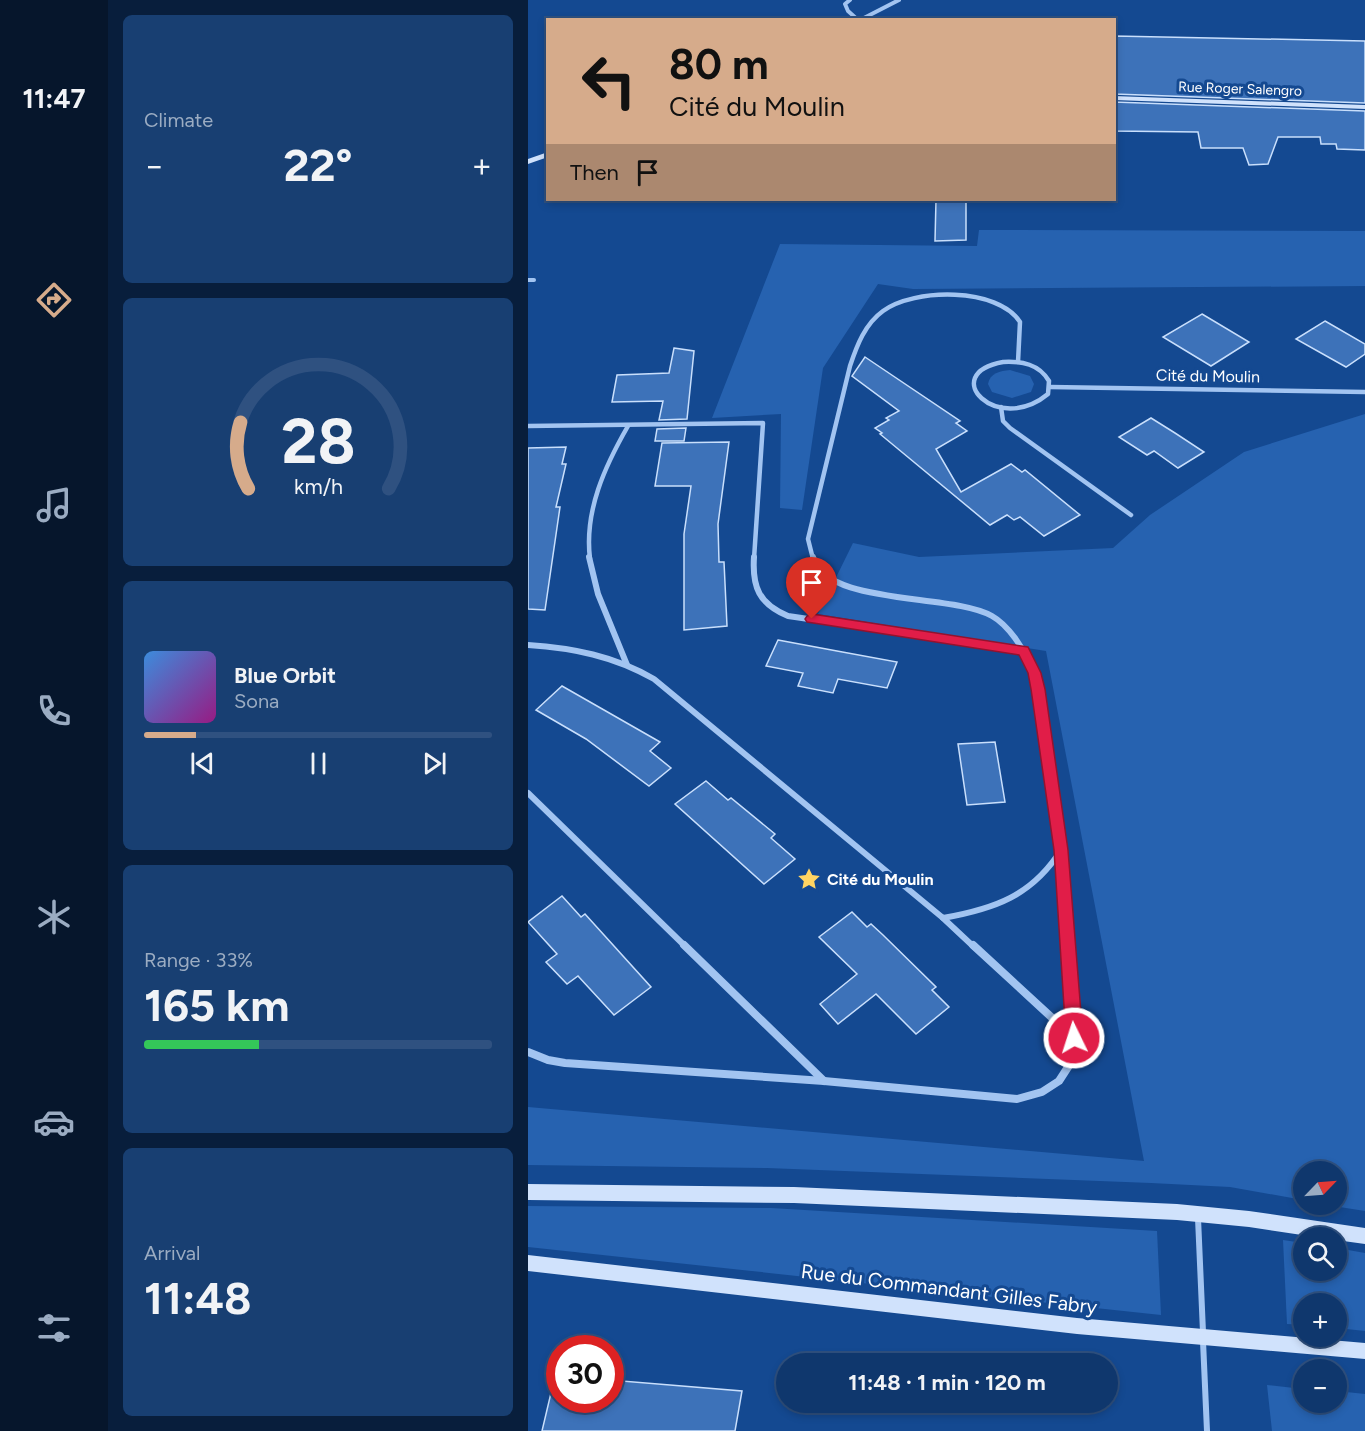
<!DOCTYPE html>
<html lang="en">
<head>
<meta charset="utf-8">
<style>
	body { margin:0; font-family:Figtree,sans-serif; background:#183f72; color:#f1f3f6; height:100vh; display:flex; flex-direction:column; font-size:22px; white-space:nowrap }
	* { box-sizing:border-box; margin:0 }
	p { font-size:20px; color:#9bacc2 }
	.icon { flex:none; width:33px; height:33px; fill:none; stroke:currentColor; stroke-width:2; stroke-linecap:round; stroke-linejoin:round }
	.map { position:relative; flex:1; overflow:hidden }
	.details { display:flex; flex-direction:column; gap:15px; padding:15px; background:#081e3c; width:420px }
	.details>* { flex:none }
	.guide { position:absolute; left:18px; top:18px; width:570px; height:183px; border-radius:0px; box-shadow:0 3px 9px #0003,0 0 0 2px #2f5180; background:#d6ab8b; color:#111; overflow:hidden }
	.needle { width:39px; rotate:65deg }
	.tools { position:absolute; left:765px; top:1161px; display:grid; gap:12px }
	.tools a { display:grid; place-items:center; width:54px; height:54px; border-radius:50%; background:#0f376d; box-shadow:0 3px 9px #0003,0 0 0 2px #2f5180; font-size:30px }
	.speed { position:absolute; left:18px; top:1335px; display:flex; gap:12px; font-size:30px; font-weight:700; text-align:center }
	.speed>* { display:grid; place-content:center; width:78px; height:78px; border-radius:50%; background:#0f376d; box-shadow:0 3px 9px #0003,0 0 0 2px #2f5180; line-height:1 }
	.speed .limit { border:9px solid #d22; background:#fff; color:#111 }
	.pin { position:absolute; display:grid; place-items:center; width:51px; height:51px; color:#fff; margin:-62px -26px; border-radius:50% 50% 50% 0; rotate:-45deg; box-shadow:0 0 6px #0007 }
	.pin .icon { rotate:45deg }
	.me { position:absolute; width:66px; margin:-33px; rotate:356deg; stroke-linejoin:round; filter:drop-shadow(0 0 4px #0008) }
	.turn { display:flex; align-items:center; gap:21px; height:126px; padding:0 24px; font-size:27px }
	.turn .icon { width:78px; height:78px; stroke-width:2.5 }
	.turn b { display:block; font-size:42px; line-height:51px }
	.then { display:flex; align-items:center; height:57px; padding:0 24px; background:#0003; gap:12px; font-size:22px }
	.big { font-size:45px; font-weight:700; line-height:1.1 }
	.details .card { flex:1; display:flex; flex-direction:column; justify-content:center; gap:9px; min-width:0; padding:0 21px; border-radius:9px; background:#183f72 }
	.details .dial { align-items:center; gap:0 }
	.dial svg { height:156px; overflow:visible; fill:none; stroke:#2f5180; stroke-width:7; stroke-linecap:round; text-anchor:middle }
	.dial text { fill:#f1f3f6; stroke:none }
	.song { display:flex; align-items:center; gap:18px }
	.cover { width:72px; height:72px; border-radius:9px; background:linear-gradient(135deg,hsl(210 70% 55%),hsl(310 70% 35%)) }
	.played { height:6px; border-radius:3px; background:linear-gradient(90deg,#d6ab8b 15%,#2f5180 15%) }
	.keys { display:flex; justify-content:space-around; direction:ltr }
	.heat { display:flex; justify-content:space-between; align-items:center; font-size:33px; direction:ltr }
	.charge { height:9px; border-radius:4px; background:linear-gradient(90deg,#34c759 33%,#2f5180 0) }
	.trip { position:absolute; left:248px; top:1353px; width:342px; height:60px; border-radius:30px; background:#0f376d; box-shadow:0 3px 9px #0003,0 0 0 2px #2f5180; font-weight:700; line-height:60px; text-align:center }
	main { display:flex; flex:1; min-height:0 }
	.tab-bar { display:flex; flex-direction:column; width:108px; justify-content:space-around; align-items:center; background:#06162c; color:#9bacc2 }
	.tab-bar .icon { width:42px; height:42px }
	.tab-bar .on { color:#d6ab8b }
	.tab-bar b { font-size:27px; color:#f1f3f6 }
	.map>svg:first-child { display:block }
	.green { fill:#2662b0 }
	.building { fill:#3d72b9; stroke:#c9dffc; stroke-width:1.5 }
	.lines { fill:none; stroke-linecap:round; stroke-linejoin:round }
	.lane-far1 { stroke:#a2c4f1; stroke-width:4 }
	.lane { stroke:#a2c4f1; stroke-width:6 }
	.street-far3 { stroke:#a2c4f1; stroke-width:4 }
	.street-far2 { stroke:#a2c4f1; stroke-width:4.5 }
	.street-far1 { stroke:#a2c4f1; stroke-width:6 }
	.street { stroke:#a2c4f1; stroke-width:8 }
	.secondary { fill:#d0e2fc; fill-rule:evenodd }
	.route { fill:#e11d48; stroke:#92132f; stroke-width:1.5 }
	.labels { text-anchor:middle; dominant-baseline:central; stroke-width:6; stroke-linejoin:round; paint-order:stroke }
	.far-street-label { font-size:14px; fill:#fff; stroke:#144991 }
	.street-label { font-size:16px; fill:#fff; stroke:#144991 }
	.poi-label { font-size:16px; font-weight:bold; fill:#fff; stroke:#144991; text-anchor:start }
	.near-street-label { font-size:20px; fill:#fff; stroke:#144991 }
</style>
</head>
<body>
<main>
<nav class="tab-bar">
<b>11:47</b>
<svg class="icon on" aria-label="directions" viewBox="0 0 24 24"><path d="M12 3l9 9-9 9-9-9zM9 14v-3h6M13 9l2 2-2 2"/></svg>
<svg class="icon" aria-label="music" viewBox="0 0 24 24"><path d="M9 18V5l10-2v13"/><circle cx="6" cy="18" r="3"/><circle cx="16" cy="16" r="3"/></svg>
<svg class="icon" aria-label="phone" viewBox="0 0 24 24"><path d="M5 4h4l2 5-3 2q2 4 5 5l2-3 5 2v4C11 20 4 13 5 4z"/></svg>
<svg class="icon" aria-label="climate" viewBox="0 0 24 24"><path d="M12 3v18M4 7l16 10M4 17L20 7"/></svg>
<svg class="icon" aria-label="car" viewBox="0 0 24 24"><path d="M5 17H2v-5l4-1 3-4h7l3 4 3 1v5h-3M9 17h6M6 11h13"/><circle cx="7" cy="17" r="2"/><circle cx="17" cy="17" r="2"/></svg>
<svg class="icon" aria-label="filters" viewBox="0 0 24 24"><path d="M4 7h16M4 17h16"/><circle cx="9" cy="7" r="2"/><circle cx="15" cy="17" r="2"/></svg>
</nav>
<section class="details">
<div class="card"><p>Climate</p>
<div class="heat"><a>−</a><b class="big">22°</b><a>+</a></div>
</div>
<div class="card dial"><svg viewBox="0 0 100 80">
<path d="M14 69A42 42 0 1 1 86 69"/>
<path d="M14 69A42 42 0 0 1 10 35" stroke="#d6ab8b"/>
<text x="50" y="56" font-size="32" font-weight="700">28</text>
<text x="50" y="72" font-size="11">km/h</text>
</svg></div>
<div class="card">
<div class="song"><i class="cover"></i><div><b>Blue Orbit</b><p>Sona</p></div></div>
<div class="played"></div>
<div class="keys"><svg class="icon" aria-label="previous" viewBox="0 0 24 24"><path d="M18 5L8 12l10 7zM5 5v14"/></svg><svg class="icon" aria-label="pause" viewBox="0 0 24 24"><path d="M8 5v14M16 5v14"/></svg><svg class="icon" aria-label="next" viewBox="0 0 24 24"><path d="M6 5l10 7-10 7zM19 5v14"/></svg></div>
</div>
<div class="card"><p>Range · 33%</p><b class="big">165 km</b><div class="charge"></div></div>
<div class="card"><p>Arrival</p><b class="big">11:48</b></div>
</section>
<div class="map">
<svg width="837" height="1431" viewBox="0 0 837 1431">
	<rect width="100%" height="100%" fill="#144991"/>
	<g class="green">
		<polygon points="451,230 837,231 837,286 385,289 350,284 295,368 274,510 252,508 253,414 184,418 252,244 449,246"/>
		<path d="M 482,370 L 502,376 L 506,384 L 503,392 L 484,398 L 464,392 L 460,384 C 462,373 472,371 482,370 Z"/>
		<polygon points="837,414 837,1211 799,1205 808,1204 808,1172 776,1172 775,1200 702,1187 623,1183 239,1168 0,1165 0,1107 616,1161 518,651 290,614 325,543 391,557 585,548 622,515 716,452"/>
		<polygon points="0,1206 243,1208 629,1231 633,1315 0,1247"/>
		<polygon points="755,1240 775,1243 776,1270 808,1270 809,1248 837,1253 837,1331 809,1328 808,1304 776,1304 775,1325 759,1324"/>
		<polygon points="739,1385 775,1389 776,1402 808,1402 809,1391 837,1394 837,1431 744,1431"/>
	</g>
	<g class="building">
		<polygon points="586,36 837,41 837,103 586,94"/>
		<polygon points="586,102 837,111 837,150 809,149 808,144 793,144 792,137 750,137 740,164 721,165 715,148 673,148 670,132 586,131"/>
		<polygon points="408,200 438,200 438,240 407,241"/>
		<polygon points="674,314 721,342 683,366 635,337"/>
		<polygon points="797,321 837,344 837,354 818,367 768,339"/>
		<polygon points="146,348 166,351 159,419 131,420 135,401 84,402 89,375 141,373"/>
		<polygon points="337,357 432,421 428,423 439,431 408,449 433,492 483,464 494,472 497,470 552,515 516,536 492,517 486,520 479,515 462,525 352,434 354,433 347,428 361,420 358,418 371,411 324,376"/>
		<polygon points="623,418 647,433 676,452 650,468 626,451 619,455 591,437"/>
		<polygon points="158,428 156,441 127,441 129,429"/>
		<polygon points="201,442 190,524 191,562 196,562 199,626 156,630 156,534 163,486 127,486 134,443"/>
		<polygon points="38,447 34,464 38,464 28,507 32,507 17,610 0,609 0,448"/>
		<polygon points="250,640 309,651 369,662 359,688 310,679 305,693 270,686 275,673 238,666"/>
		<polygon points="34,686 132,742 122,751 143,768 121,786 58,739 8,710"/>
		<polygon points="467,742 477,802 439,805 430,744"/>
		<polygon points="178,781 200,800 203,798 247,834 243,838 267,859 236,884 147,804"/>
		<polygon points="34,896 53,917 57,914 123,987 86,1015 50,976 39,984 18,962 29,954 0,922"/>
		<polygon points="324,912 339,927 343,924 355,935 408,987 404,990 421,1007 388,1034 348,994 310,1024 292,1004 329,974 291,937"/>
		<polygon points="27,1376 32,1376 32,1400 82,1400 82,1380 214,1391 207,1431 14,1431"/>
	</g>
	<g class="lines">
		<polyline class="lane-far1" points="0,280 6,280"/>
		<g class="lane">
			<polyline points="670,1218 675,1332"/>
			<polyline points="675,1341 679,1431"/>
		</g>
		<g class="street-far3">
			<polyline points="322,0 317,4 320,11 330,20"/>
			<polyline points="332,20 371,0"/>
		</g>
		<g class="street-far2">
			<path d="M 475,362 C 494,361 511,364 521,381 L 520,394 C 469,436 409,374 475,362 Z"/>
			<polyline points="522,387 837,392"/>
			<polyline points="473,407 475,421 482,428 603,515"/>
			<polyline points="0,426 235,423 226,559"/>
			<path d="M 62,559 C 56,511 77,466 100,426"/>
			<path d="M 285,559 L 280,539 L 322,366 C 329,345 337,324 355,311 C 386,288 470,287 492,322 L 490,362"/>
		</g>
		<g class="street-far1">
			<polyline points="61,557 70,594 99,665"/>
			<path d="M 226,557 C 224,587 231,604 260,616 L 494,650"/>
			<path d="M 0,645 C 45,648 86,656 126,679 L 415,918 C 466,909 504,896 533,850 C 528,817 524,784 519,751 C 513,711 511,671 487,638 C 481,630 473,621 464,616 C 424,593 297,606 285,557"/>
			<polyline points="0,793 158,947"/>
			<polyline points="533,851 540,947"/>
			<polyline points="415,918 446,947"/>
		</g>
		<g class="street">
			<polyline points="156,945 296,1081"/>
			<polyline points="540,945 546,1038"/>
			<polyline points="0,1052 20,1060 37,1063 296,1081 489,1099 514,1092 531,1081 542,1064 546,1038 445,945"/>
		</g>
		<g class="secondary">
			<polygon points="586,96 837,105 837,109 586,100"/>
			<polygon points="20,152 20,157 0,164 0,159"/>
			<polygon points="0,1184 266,1187 649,1204 721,1211 837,1228 837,1244 808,1240 808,1238 794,1238 721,1227 649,1220 266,1203 0,1200"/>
			<polygon points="0,1255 549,1318 837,1343 837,1359 549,1334 0,1271"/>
		</g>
	</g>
	<polygon class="route" points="284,614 500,647 513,673 517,689 540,850 555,1038 552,1044 546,1046 541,1044 538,1038 526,850 503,689 500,673 491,655 279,622 277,619 279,616"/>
	<defs>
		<g id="sight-bare" transform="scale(1.8)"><path d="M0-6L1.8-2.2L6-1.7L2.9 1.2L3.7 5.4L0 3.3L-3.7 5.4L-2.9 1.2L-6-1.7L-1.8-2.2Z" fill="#ffd462" stroke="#144991" stroke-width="2.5" paint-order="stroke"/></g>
	</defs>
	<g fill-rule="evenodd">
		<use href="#sight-bare" x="281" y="879"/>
	</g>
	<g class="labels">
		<g class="far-street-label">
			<text transform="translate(712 89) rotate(2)">Rue Roger Salengro</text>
		</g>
		<g class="street-label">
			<text transform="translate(680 376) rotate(1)">Cité du Moulin</text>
		</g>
		<g class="poi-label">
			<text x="299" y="879">Cité du Moulin</text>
		</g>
		<g class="near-street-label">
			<text transform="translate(421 1289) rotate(7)">Rue du Commandant Gilles Fabry</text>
		</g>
	</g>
</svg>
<div class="tools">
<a><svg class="needle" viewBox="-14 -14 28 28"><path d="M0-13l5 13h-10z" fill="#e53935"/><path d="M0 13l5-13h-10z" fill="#9bacc2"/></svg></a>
<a><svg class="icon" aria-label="search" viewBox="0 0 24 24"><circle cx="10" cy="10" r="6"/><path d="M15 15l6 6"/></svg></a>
<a>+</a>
<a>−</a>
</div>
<div class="speed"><div class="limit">30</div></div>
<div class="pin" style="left:284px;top:619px;background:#d93025"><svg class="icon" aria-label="arrive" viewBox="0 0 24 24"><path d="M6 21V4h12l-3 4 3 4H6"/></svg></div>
<svg class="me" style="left:546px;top:1038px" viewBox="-20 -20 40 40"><circle r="17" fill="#e11d48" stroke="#fff" stroke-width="3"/><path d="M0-11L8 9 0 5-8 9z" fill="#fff"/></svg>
<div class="trip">11:48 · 1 min · 120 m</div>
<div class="guide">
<div class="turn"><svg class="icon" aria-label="left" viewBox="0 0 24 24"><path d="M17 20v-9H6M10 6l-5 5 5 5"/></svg><div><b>80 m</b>Cité du Moulin</div></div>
<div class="then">Then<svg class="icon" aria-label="arrive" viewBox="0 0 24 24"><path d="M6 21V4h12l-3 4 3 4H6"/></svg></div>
</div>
</div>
</main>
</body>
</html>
